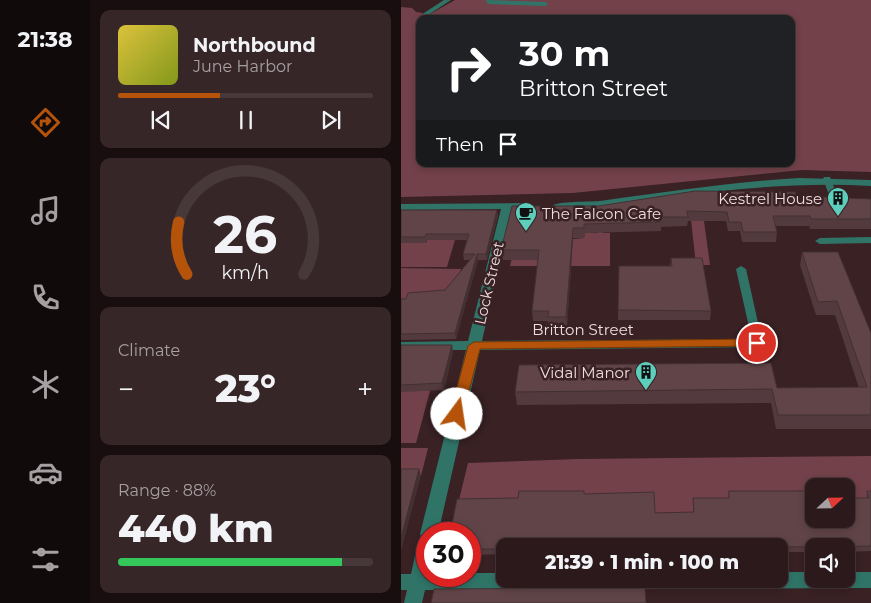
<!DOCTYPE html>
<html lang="en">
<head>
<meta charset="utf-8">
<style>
	body { margin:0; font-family:Montserrat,sans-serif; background:#372628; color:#f1f3f6; height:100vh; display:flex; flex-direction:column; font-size:19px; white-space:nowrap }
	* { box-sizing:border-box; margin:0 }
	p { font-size:16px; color:#a6a0a3 }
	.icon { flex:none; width:28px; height:28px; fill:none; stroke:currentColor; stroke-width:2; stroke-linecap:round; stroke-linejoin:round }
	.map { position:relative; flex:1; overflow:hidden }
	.sheet { display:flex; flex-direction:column; gap:10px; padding:10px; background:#180e0f; width:311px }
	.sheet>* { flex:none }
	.guide { position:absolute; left:15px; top:15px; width:379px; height:152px; border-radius:10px; box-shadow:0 2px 8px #0003,0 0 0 1px #47383a; background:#202124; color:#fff; overflow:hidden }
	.needle { width:32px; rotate:68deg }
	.tools { position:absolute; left:404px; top:478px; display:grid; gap:10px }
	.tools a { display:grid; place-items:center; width:50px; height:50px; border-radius:10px; background:#2b191b; box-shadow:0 2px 8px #0003,0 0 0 1px #47383a; font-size:25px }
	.speed { position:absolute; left:15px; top:522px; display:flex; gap:10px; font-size:25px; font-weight:700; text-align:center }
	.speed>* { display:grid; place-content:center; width:65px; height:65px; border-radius:50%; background:#2b191b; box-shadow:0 2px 8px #0003,0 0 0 1px #47383a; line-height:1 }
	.speed .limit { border:8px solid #d22; background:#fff; color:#111 }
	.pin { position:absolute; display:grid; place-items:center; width:42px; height:42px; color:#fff; margin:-21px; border:2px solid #fff; border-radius:50%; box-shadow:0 1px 5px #0007 }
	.me { position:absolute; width:55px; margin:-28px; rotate:14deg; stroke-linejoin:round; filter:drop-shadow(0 0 4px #0008) }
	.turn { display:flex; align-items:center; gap:18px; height:105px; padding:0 20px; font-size:22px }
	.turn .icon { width:65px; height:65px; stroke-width:2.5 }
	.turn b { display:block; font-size:35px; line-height:42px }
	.then { display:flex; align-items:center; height:48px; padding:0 20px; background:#0003; gap:10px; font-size:19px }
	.big { font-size:38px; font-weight:800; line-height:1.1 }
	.sheet .widget { flex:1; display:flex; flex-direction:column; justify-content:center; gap:8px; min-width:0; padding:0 18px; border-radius:10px; background:#372628 }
	.sheet .dial { align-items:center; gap:0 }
	.dial svg { height:130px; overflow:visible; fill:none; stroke:#47383a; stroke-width:7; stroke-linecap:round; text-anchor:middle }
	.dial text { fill:#f1f3f6; stroke:none }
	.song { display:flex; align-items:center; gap:15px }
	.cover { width:60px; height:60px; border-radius:8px; background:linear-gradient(135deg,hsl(50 70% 55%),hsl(70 70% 35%)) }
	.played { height:5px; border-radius:2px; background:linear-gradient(90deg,#b45309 40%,#47383a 40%) }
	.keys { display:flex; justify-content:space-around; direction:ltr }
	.heat { display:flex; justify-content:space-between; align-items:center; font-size:28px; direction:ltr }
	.charge { height:8px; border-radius:4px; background:linear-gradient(90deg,#34c759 88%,#47383a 0) }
	.trip { position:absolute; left:95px; top:538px; width:292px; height:50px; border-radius:10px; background:#2b191b; box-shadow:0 2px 8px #0003,0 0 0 1px #47383a; font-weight:800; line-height:50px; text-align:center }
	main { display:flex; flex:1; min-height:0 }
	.menu { display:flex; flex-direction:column; width:90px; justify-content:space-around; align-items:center; background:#110a0b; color:#a6a0a3 }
	.menu .icon { width:35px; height:35px }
	.menu .current { color:#b45309 }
	.menu b { font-size:22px; color:#f1f3f6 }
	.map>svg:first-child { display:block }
	.green { fill:#734149; fill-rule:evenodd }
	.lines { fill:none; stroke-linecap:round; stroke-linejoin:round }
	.service { fill:#307468; fill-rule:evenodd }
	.minor { fill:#307468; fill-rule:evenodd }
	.wall { fill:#533a3e }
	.shaded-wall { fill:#433032 }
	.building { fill:#604448; stroke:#433032 }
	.route { fill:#b45309; stroke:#753606 }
	.labels { text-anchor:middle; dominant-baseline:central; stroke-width:5; stroke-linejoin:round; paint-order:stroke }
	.poi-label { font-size:15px; fill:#eedddf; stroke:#392124; text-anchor:end }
	.street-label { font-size:15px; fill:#eedddf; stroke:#392124 }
</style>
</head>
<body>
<main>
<nav class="menu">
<b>21:38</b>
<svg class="icon current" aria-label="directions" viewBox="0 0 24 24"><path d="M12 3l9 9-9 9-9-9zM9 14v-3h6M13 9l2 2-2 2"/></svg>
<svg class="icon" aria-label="music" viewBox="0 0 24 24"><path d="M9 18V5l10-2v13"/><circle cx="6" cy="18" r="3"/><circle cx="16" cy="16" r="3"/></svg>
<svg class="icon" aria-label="phone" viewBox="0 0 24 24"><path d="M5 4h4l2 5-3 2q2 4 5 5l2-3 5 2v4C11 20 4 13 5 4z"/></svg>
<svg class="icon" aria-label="climate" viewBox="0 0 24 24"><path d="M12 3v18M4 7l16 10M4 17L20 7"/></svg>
<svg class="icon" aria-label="car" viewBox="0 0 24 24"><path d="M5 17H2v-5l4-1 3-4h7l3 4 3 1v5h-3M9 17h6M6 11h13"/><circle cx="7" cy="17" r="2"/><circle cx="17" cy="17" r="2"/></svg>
<svg class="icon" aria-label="filters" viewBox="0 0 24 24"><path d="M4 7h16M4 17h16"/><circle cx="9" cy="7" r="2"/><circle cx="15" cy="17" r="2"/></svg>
</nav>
<section class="sheet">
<div class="widget">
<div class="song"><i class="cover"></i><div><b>Northbound</b><p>June Harbor</p></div></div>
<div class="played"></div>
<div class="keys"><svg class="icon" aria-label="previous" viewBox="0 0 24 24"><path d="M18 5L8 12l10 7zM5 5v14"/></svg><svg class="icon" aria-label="pause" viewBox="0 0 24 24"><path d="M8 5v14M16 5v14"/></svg><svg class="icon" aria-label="next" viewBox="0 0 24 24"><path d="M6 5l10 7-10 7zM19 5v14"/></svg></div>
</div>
<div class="widget dial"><svg viewBox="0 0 100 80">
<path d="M14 69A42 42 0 1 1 86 69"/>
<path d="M14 69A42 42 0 0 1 9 37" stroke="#b45309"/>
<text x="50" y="56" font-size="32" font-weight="700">26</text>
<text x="50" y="72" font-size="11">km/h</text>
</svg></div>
<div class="widget"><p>Climate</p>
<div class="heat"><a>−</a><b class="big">23°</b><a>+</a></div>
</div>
<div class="widget"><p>Range · 88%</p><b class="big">440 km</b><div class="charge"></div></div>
</section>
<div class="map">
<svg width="470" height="603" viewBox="0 0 470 603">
	<rect width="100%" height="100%" fill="#392124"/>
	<g class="green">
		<path d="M 54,0 L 470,0 L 470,172 L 401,170 L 172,193 L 0,197 L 0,7 L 11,8 L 15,12 L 29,14 ZM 19,19 L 390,19 L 390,164 L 19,164 Z"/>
		<polygon points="290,220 303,221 309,265 295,265"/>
		<polygon points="184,226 190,233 197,233 198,226 202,226 202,233 209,233 209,266 109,266 114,245 183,238"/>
		<polygon points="30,230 56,233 46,267 0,267 0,233 17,243 25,243"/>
		<polygon points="0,268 60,269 53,290 0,305"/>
		<polygon points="0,381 29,391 15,443 0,443"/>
		<polygon points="0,448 27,448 20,476 0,476"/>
		<polygon points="470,456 470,515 445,503 445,486 412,486 412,517 293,518 118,504 57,504 67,463 177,459"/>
	</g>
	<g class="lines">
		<g class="service">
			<polygon points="86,0 144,2 147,4 144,6 88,4 85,2"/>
			<polygon points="423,177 429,177 438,200 444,201 444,205 432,205 422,179"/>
			<polygon points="470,237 470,243 419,244 414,241 419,238"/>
			<polygon points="340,266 345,269 360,336 355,339 350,336 335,269"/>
		</g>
		<g class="minor">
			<polygon points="43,0 50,0 27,15 23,15 23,13"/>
			<path d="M 398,178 L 470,180 L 470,186 C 373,180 279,196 183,209 L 156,209 L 151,206 C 156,201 189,202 199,201 C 266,192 331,182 398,178 Z"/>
			<polygon points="126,203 131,206 130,208 111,209 81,341 349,339 350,333 360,333 363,343 356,347 79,350 37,534 26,534 26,576 69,576 69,573 104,573 104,579 379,579 379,572 412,572 412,579 445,579 445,572 470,572 470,588 24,590 21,603 3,603 6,590 0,590 0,574 10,574 17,542 21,537 19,534 65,350 0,350 0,342 67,341 100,209 0,210 0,204"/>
		</g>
	</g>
	<g class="wall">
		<polygon points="396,196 470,199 470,229 409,229 408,226 374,226 376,232 375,242 341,242 339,231 327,231 325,221 287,221 286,226 260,227 260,231 184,233 183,238 172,238 166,327 148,328 147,321 132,321 131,311 137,260 102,260 100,250 198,206"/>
		<polygon points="0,210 97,215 86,260 77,260 55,339 0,340 0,299 5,299 44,290 69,260 63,260 62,254 66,240 26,240 25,243 0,243"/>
		<polygon points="401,252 470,333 470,429 375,429 370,403 116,405 114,392 458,388 434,315 415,315 399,265"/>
		<polygon points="270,258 310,311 309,320 217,320 217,310 269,266"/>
		<polygon points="0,345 52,352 43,390 0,392"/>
		<polygon points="328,491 412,519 465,498 466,491 470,491 470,551 445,552 445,546 412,546 412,552 379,552 379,546 104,546 104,554 69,555 69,534 117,498 183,494 254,513 292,512 292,498 327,498"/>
	</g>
	<g class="shaded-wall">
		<polygon points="96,210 97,215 86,260 85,254"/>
		<polygon points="172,228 172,238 166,327 165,317"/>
		<polygon points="76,254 77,260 55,339 54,333"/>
		<polygon points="51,345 52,352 43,390 41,383"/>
		<polygon points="18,469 20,476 0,551 0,538"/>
	</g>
	<g class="building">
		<polygon points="294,191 394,192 396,196 470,199 470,219 410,219 409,216 372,216 376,232 342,232 340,222 328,222 326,212 286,211 287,217 260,217 260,222 183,224 183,228 172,228 165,317 147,317 148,311 131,311 138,250 100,250 111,206 198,206"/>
		<polygon points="0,210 96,210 85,254 76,254 54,333 0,334 0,299 5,299 7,293 44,290 74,254 62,254 68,234 25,234 24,237 0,237"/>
		<polygon points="401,252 437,252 470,333 470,415 377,415 371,389 114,392 118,365 370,363 376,388 466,387 436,301 417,302"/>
		<polygon points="270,258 301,258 310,311 217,310 218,266 271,266"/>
		<polygon points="0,345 51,345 41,383 0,385"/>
		<polygon points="0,469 18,469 0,538"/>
		<polygon points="118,491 183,491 183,494 253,492 254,513 293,512 292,498 328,498 328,491 406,491 407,498 412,498 412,519 445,519 445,498 468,498 466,491 470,491 470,546 379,547 379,546 104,546 104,549 69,549 69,534 49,534 56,499 117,498"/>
		<polygon points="244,588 245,603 30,603 33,589"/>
	</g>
	<polygon class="route" points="356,339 362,343 360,346 79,349 62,414 61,418 51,418 49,414 67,346 73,342"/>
	<defs>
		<g id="building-pin" transform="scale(1.125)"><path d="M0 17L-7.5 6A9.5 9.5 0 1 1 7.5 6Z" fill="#5ccebb" stroke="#392124"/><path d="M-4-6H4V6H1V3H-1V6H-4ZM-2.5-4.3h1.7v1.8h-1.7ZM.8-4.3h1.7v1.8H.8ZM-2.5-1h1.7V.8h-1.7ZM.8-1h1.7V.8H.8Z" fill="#111"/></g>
		<g id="cafe-pin" transform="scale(1.125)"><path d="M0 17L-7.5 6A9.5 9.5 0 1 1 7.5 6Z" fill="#5ccebb" stroke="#392124"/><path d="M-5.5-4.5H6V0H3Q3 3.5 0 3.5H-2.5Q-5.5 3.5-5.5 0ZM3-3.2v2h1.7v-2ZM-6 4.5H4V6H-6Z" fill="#111"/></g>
	</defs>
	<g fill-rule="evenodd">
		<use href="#building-pin" x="437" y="198"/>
		<use href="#cafe-pin" x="125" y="213"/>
		<use href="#building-pin" x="245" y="372"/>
	</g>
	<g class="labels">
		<g class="poi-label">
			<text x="421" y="198">Kestrel House</text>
			<text x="141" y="213" text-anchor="start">The Falcon Cafe</text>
			<text x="229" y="372">Vidal Manor</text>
		</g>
		<g class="street-label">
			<text transform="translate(88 283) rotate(-77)">Lock Street</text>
			<text x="182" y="329">Britton Street</text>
		</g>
	</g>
</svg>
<div class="tools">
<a><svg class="needle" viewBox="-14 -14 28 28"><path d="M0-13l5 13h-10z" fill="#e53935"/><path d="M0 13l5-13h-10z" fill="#a6a0a3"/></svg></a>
<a><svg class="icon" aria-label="sound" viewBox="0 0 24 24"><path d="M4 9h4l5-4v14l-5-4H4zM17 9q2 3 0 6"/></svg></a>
</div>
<div class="speed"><div class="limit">30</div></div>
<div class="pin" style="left:356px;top:343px;background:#d93025"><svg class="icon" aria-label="arrive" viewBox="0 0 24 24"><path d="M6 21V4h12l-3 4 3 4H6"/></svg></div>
<svg class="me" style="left:56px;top:414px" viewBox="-20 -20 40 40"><circle r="19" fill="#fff"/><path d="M0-13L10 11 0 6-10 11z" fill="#b45309"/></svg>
<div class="trip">21:39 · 1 min · 100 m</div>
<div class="guide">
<div class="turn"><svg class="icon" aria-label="right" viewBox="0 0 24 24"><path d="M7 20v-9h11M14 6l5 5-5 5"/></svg><div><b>30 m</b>Britton Street</div></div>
<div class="then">Then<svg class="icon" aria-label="arrive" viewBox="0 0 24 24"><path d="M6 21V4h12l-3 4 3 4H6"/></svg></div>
</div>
</div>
</main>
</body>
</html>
